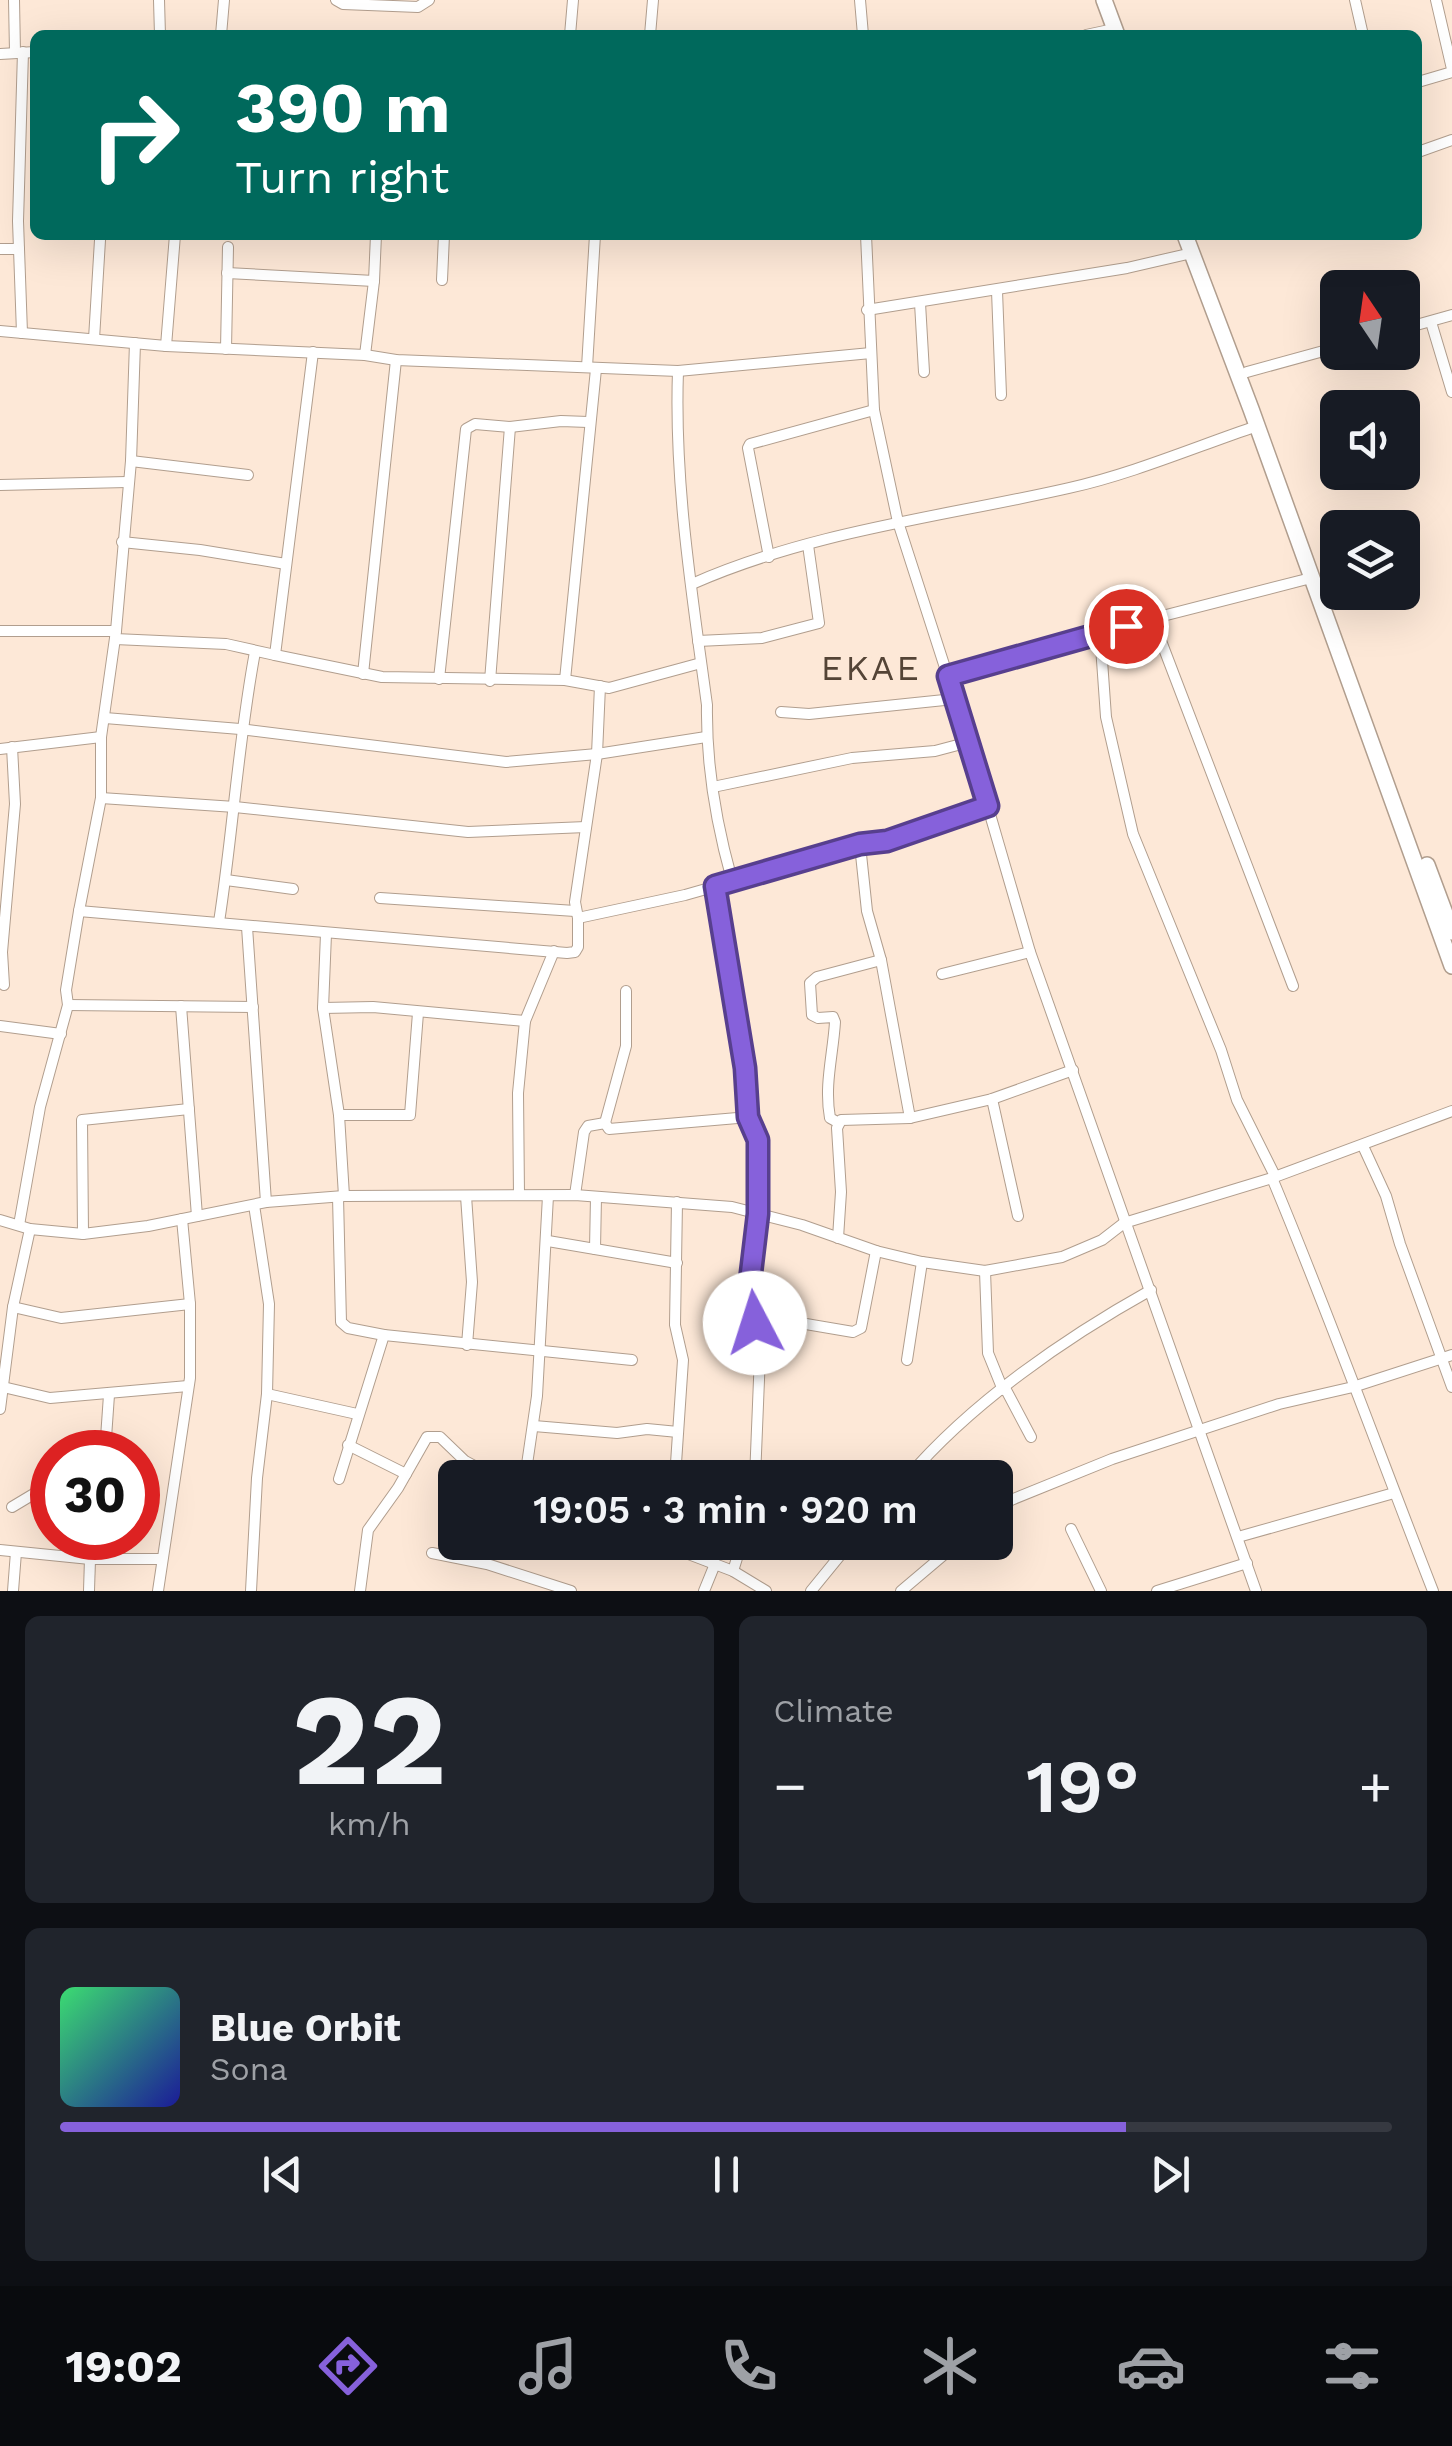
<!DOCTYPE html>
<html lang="en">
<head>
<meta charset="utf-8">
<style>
	body { margin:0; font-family:"Work Sans",sans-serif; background:#20242c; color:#f1f3f6; height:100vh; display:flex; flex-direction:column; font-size:38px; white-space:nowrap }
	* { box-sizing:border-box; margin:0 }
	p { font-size:32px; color:#9ea1a6 }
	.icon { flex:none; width:55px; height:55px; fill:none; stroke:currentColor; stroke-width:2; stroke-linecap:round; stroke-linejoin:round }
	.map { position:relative; height:1591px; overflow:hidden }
	.side { display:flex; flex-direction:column; gap:25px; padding:25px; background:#0d0f14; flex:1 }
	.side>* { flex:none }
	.top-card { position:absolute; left:30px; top:30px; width:1392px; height:210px; border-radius:15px; box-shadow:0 10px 40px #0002; background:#00695c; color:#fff; overflow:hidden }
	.needle { width:65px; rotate:347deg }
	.tools { position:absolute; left:1320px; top:270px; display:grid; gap:20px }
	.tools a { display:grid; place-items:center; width:100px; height:100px; border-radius:15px; background:#171b24; box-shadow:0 10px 40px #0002; font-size:50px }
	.speed { position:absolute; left:30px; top:1430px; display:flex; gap:20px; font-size:50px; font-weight:700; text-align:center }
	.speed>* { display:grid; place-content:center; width:130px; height:130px; border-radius:50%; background:#171b24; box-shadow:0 10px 40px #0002; line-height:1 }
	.speed .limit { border:15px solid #d22; background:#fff; color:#111 }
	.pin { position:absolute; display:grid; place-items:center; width:85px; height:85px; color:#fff; margin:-42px; border:5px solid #fff; border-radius:50%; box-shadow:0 2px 10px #0007 }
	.me { position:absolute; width:110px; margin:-55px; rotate:355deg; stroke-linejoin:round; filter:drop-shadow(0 0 8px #0008) }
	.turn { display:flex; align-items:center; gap:35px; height:210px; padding:0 40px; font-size:45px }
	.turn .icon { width:130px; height:130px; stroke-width:2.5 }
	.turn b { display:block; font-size:70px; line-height:85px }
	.big { font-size:75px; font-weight:600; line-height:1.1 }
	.side .widget { flex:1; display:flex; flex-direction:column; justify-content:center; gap:15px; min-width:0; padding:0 35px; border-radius:15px; background:#20242c }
	.side .dial { align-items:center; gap:0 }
	.dial b { font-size:130px; line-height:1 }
	.song { display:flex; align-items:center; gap:30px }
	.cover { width:120px; height:120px; border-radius:15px; background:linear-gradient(135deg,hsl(140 70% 55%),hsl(240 70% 35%)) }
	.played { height:10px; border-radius:5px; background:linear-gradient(90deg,#8661db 80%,#363941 80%) }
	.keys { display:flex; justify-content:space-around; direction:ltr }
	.heat { display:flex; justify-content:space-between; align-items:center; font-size:55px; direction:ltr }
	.side .tiles { flex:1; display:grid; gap:25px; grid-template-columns:1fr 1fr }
	.widget:last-child { grid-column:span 2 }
	.trip { position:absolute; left:438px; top:1460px; width:575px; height:100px; border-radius:15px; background:#171b24; box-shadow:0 10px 40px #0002; font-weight:600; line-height:100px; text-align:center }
	.menu { display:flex; height:160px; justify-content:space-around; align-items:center; background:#090b0e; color:#9ea1a6 }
	.menu .icon { width:70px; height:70px }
	.menu .on { color:#8661db }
	.menu b { font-size:45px; color:#f1f3f6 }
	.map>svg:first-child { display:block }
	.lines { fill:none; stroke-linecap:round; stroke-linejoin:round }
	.minor-casing { stroke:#b19e8e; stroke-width:12 }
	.highway-casing { stroke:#b19e8e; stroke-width:18 }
	.minor { stroke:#fff; stroke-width:10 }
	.highway { stroke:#fff; stroke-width:15 }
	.route-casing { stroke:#573f8e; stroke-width:25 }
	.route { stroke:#8661db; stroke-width:18 }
	.labels { text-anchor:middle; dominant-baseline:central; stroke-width:8; stroke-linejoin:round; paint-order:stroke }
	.quarter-label { font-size:35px; letter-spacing:2.5px; fill:#544436; stroke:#fde8d7 }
</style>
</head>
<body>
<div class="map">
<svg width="1452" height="1591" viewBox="0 0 1452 1591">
	<rect width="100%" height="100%" fill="#fde8d7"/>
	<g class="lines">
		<g class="minor-casing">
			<g id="minor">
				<polyline points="14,0 15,52"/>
				<polyline points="159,0 160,35"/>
				<polyline points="336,0 343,4 418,7 429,0"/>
				<polyline points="860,0 863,35"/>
				<polyline points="1355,0 1363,35"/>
				<polyline points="1436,0 1452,69"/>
				<polyline points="221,35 224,0"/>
				<polyline points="570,35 573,0"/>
				<polyline points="650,35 653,0"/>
				<polyline points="1086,35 1114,29"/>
				<polyline points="0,54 35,52"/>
				<polyline points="1418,82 1452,72"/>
				<polyline points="1418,152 1452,140"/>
				<polyline points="866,235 874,410 898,522 969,742 1030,952 1256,1591"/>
				<polyline points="0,249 19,249"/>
				<polyline points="227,273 374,281"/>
				<polyline points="442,280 444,235"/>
				<polyline points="997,291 1001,395"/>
				<polyline points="920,303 924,372"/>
				<polyline points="867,310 1127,268 1192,253"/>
				<polyline points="1431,322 1452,392"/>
				<polyline points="1402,329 1452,315"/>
				<polyline points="0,331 166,346 365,355 396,360 678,371 871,353"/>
				<polyline points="22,333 18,221 23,52"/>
				<polyline points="94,339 100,240"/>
				<polyline points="166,346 175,235"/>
				<polyline points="226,349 228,247"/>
				<polyline points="313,352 275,655 382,677 565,680 609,688 701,663"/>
				<polyline points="365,355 374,281 376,235"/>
				<polyline points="587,367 595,235"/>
				<path d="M 678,371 C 674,483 692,594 707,705 C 706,764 716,823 732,880"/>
				<polyline points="1247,372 1338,347"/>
				<polyline points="131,461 248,475"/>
				<polyline points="0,485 127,482"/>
				<polyline points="122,542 200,550 286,564"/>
				<polyline points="769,557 748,448 750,444 874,410"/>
				<path d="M 692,584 C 812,531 942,517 1069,488 C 1132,474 1195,447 1257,426"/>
				<polyline points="1153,620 1293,986"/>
				<polyline points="0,631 116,631"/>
				<polyline points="1100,632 1106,717 1133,834 1221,1050 1237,1100 1275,1176"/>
				<polyline points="115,639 226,644 275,655"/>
				<polyline points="698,641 762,638 819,623 808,545"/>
				<polyline points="363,674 396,360"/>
				<polyline points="948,676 1100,632 1311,578"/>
				<polyline points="439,679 466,429 475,424 510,427 561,421 588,422"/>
				<polyline points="565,680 596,369"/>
				<polyline points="490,681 510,427"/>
				<polyline points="781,712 809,714 954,699"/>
				<polyline points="105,718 240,729 506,762 597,754 706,737"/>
				<polyline points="0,749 101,737"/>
				<polyline points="713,787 852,758 935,751 969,742"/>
				<polyline points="101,798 235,807 468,832 586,827"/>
				<polyline points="860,845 867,911 881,960 910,1118"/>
				<polyline points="226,880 293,889"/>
				<polyline points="715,887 745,1068 749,1117 758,1140 758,1214 750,1281 760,1355 755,1478"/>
				<polyline points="380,898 575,911"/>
				<polyline points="79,911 101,798 101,737 116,631 131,461 135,343"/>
				<polyline points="578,918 575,902 597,754 600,686"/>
				<path d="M 219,922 C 233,832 238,742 255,652"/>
				<polyline points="247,927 266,1202"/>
				<polyline points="326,934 323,1008 339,1115 344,1196"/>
				<polyline points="942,974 1030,952"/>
				<polyline points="4,985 2,952 15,804 12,747"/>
				<polyline points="626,991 626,1046 605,1123 609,1129 749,1117"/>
				<polyline points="68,1005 253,1007"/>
				<polyline points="181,1006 197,1216"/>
				<polyline points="323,1008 373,1007 525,1021 554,951"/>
				<polyline points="0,1026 61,1034"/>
				<polyline points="992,1099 1018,1216"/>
				<polyline points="339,1115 410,1115 418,1013"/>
				<path d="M 839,1123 L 830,1118 C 824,1085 833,1055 835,1022 L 833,1017 L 818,1018 L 812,1015 L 810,983 L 817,977 L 881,960"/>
				<polyline points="1363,1146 1386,1196 1400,1244 1452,1387"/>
				<path d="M 1272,1178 C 1329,1314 1379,1453 1433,1591"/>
				<polyline points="519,1195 518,1093 525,1021"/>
				<polyline points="575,1195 584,1132 588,1126 605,1123"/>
				<polyline points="466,1196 472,1282 467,1345"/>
				<polyline points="338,1197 341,1322 348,1328 384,1335"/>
				<polyline points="0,1220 30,1229 83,1234 148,1226 266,1202 344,1196 575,1195 732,1207 802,1225 876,1251 922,1262 985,1271 1062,1257 1102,1240 1124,1223 1272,1178 1452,1111"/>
				<polyline points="19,1225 40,1107 68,1005 66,990 79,911 567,953 575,952 578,947 578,918 685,895 860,845 887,841 988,806"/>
				<polyline points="83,1234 82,1120 189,1109"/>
				<polyline points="838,1238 841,1192 837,1128 841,1120 910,1118 992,1099 1073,1070"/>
				<polyline points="548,1241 677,1263"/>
				<polyline points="595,1249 596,1197"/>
				<polyline points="985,1271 988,1353 1003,1390"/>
				<polyline points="13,1307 61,1318 190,1304"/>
				<polyline points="806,1324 853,1332 861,1328 876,1251"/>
				<polyline points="907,1360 922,1262"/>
				<polyline points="3,1387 50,1398 188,1386"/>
				<polyline points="1005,1388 1031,1437"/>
				<polyline points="267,1394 357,1414"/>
				<polyline points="0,1409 13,1307 30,1229"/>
				<polyline points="534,1426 617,1433 647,1429 678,1432"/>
				<polyline points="348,1445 406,1474"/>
				<polyline points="105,1452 109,1395"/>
				<polyline points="525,1478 537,1396 548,1196"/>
				<polyline points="675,1478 683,1360 675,1325 677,1202"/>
				<path d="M 907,1478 C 971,1403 1065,1338 1151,1290"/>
				<polyline points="339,1479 384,1335 632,1360"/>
				<polyline points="12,1507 52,1483"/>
				<polyline points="995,1512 1011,1500 1112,1459 1279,1404 1353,1387 1452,1355"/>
				<polyline points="1071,1529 1101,1591"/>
				<polyline points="1238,1537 1394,1493"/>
				<polyline points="657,1542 733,1571 766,1591"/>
				<polyline points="0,1550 90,1559 161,1559"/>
				<polyline points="432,1553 487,1564 571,1591"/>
				<polyline points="733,1571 742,1542"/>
				<polyline points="13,1591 16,1552"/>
				<polyline points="89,1591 90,1559"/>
				<polyline points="158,1591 190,1378 190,1304 182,1219"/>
				<polyline points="251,1591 257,1478 267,1394 269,1304 254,1205"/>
				<polyline points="360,1591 368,1530 398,1488 427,1437 440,1437 465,1461 497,1478"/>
				<polyline points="704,1591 715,1564"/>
				<polyline points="811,1591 851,1542"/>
				<polyline points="901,1591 959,1542"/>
				<polyline points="1157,1591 1247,1563"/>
			</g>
		</g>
		<g class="highway-casing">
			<g id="highway">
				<polyline points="1104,0 1117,35"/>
				<polyline points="1185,235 1251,409 1452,966"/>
				<polyline points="1427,865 1452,932"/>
			</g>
		</g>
		<use href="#minor" class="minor"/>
		<use href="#highway" class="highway"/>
	</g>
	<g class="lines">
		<g class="route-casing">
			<polyline id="route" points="755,1323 750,1281 758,1214 758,1140 748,1117 745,1068 715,886 860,844 887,841 988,806 948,676 1126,626"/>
		</g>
		<use href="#route" class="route"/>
	</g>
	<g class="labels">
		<g class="quarter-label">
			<text x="871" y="668">EKAE</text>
		</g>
	</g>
</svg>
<div class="tools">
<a><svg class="needle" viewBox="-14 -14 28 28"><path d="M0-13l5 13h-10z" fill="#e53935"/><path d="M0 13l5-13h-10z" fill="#9ea1a6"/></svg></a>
<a><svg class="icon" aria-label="sound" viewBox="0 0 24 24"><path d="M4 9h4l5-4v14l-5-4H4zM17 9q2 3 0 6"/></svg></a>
<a><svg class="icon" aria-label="layers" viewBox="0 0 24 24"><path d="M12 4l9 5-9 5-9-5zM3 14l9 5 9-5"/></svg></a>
</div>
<div class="speed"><div class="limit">30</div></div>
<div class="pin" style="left:1126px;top:626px;background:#d93025"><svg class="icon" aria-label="arrive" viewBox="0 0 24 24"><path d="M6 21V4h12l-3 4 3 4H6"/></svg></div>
<svg class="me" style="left:755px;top:1323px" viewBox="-20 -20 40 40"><circle r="19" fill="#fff"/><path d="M0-13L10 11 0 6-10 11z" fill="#8661db"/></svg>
<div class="trip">19:05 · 3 min · 920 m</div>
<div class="top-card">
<div class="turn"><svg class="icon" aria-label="right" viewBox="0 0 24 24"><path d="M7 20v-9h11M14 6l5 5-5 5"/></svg><div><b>390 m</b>Turn right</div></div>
</div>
</div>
<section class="side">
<div class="tiles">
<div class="widget dial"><b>22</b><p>km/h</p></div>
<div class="widget"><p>Climate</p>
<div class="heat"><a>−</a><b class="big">19°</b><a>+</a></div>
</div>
<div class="widget">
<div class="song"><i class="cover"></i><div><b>Blue Orbit</b><p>Sona</p></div></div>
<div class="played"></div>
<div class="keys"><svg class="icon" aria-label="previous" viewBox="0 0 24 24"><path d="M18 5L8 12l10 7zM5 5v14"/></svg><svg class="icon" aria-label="pause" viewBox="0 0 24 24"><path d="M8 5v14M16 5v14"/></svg><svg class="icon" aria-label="next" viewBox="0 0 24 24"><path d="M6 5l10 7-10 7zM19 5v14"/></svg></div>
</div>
</div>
</section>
<nav class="menu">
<b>19:02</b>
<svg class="icon on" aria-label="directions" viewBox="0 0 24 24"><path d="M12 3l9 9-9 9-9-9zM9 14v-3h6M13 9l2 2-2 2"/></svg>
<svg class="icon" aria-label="music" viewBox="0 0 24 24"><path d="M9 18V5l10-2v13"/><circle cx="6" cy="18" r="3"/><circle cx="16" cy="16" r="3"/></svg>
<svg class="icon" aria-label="phone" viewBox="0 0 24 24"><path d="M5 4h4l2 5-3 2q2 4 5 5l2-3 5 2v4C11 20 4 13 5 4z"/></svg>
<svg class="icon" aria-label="climate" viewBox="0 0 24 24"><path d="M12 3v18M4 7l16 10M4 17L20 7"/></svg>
<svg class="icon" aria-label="car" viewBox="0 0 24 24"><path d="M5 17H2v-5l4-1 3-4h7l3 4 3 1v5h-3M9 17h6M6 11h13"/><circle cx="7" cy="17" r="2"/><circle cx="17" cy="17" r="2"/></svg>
<svg class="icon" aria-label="filters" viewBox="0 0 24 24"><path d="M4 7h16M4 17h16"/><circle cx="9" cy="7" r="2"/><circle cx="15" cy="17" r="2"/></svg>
</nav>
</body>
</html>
